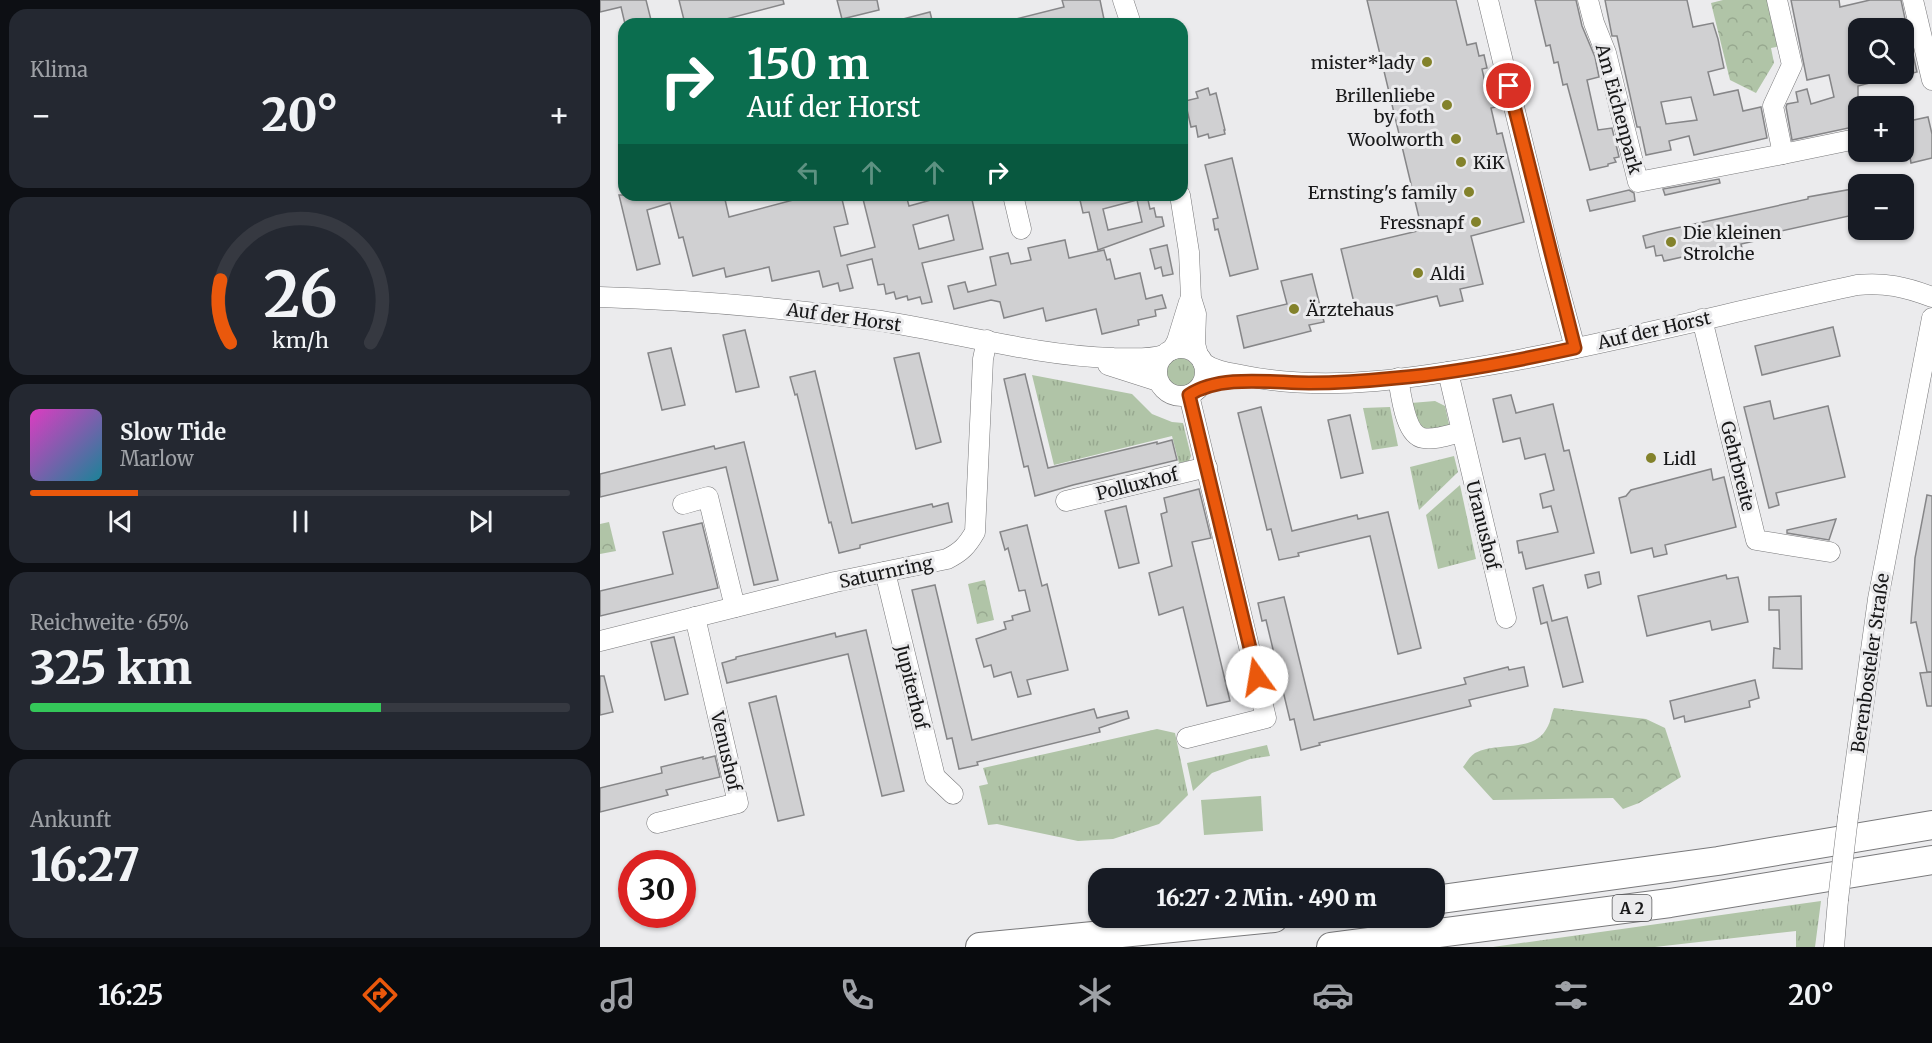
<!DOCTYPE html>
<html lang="de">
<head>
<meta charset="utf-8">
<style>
	body { margin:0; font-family:Merriweather,serif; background:#242831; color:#f1f3f6; height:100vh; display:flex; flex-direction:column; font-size:22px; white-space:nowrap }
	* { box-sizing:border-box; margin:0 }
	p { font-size:20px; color:#9ea1a6 }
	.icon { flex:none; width:33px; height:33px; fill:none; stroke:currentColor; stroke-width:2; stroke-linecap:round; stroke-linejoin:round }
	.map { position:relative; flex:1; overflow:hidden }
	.sheet { display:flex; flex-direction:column; gap:9px; padding:9px; background:#0d0f14; width:600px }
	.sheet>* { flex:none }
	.top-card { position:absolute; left:18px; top:18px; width:570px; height:183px; border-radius:18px; box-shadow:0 2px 4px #0004; background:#0b6e4f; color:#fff; overflow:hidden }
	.controls { position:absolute; left:1248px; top:18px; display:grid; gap:12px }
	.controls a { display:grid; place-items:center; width:66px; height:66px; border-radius:12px; background:#171b24; box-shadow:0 2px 4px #0004; font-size:30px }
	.speed { position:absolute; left:18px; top:850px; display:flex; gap:12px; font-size:30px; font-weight:700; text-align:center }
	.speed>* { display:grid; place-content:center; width:78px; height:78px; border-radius:50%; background:#171b24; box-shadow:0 2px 4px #0004; line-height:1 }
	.speed .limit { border:9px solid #d22; background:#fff; color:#111 }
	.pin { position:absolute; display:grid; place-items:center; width:51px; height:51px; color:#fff; margin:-26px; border:3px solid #fff; border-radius:50%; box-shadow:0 2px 6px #0007 }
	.me { position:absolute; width:66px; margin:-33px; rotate:347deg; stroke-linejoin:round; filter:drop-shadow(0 0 4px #0008) }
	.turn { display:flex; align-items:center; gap:21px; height:126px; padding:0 30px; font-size:27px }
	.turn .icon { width:78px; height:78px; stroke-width:2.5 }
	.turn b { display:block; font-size:42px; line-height:51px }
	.lanes { display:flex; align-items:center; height:57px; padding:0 30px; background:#0003; justify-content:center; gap:30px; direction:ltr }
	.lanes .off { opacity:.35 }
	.big { font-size:45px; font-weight:800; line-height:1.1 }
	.sheet .tile { flex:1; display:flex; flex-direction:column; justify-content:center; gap:9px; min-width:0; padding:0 21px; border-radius:18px; background:#242831 }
	.sheet .dial { align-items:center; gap:0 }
	.dial svg { height:156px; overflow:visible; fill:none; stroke:#363941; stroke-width:7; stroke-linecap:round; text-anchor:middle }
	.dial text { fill:#f1f3f6; stroke:none }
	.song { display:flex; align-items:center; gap:18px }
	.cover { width:72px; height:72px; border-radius:9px; background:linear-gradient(135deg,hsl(310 70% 55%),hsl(190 70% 35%)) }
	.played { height:6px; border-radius:3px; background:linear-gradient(90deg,#ea580c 20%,#363941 20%) }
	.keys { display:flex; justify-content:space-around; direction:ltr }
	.heat { display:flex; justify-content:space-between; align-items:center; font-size:33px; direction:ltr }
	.charge { height:9px; border-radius:4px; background:linear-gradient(90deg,#34c759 65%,#363941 0) }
	.trip { position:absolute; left:488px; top:868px; width:357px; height:60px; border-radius:18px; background:#171b24; box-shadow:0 2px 4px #0004; font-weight:800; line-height:60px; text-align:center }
	.menu { display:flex; height:96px; justify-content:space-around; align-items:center; background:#090b0e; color:#9ea1a6 }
	.menu .icon { width:42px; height:42px }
	.menu .active { color:#ea580c }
	.menu b { font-size:27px; color:#f1f3f6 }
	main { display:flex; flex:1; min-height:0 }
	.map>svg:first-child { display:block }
	.grass { fill:url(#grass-tufts) }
	.park { fill:url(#park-crowns) }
	.garden { fill:#b0c4a7 }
	.building { fill:#d0d0d2; stroke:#868688; stroke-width:1.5; fill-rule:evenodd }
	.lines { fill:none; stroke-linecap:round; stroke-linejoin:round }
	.minor-casing { stroke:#79797b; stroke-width:21 }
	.highway-casing { stroke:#79797b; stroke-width:30 }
	.minor { stroke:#fff; stroke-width:20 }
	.highway { stroke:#fff; stroke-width:28 }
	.minor-bridge-casing { stroke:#79797b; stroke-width:21; stroke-linecap:butt }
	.minor-bridge { stroke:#fff; stroke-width:20 }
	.route-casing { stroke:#983908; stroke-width:15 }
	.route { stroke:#ea580c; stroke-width:10 }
	.poi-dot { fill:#83822b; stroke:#ebebed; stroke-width:2 }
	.labels { text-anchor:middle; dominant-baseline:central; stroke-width:6; stroke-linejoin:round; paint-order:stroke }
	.shield { fill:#ebebed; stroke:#575759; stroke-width:1.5 }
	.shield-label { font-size:16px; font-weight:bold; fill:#181819 }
	.poi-label { font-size:18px; fill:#181819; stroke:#ebebed; text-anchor:end }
	.street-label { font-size:18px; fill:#181819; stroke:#ebebed }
</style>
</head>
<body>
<main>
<section class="sheet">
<div class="tile"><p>Klima</p>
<div class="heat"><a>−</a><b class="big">20°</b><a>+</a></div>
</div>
<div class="tile dial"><svg viewBox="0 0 100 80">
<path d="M14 69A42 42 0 1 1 86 69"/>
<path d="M14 69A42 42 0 0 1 9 37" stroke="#ea580c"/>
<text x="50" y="56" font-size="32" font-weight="700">26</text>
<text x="50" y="72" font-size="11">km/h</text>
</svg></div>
<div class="tile">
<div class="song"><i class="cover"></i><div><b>Slow Tide</b><p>Marlow</p></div></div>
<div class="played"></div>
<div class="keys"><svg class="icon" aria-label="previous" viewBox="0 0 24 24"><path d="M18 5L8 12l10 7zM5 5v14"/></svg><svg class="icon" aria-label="pause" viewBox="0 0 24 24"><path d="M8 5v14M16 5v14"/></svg><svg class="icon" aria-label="next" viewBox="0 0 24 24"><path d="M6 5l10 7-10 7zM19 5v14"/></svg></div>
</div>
<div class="tile"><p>Reichweite · 65%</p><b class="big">325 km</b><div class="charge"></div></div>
<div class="tile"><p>Ankunft</p><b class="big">16:27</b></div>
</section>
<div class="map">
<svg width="1332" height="947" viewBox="0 0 1332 947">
	<defs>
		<pattern id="grass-tufts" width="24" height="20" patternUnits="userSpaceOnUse" patternTransform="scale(1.5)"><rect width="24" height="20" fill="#b0c4a7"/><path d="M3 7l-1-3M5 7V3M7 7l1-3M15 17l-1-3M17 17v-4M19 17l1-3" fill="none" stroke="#97a88f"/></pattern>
		<pattern id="park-crowns" width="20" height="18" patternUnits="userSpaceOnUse" patternTransform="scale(1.5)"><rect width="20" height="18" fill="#b0c4a7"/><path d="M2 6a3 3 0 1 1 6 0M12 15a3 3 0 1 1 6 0" fill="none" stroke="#97a88f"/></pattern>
	</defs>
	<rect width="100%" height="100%" fill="#ebebed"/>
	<g class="grass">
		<circle cx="580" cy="373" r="15"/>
		<polygon points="432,375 532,394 552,414 572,422 583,423 591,456 589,461 579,463 572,436 454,465"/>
		<polygon points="835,401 845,406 850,429 829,434 819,426 811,403"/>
		<polygon points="790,407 798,446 772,450 763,408"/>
		<polygon points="854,456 858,472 819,510 810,467"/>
		<polygon points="860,485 876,559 838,569 826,515"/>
		<polygon points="557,729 575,733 588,795 559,824 513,839 478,841 397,824 388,825 379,786 388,784 383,768"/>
		<polygon points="667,745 670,756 650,759 612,773 593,791 587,763"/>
		<polygon points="1221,901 1215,947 1196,947 1196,931 1055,947 893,947"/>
	</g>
	<g class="park">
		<polygon points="1123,0 1170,0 1181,46 1171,48 1174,63 1156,93 1130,80 1111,3"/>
		<polygon points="9,522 16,551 0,554 0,524"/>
		<polygon points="385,580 394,620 377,624 368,584"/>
		<path d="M 954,708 L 1046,719 L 1065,728 L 1081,777 L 1039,803 L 1023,809 L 1013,798 L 893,800 L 863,767 C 867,762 870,756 875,753 C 899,741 935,754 948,726 C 951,721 951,714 954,708 Z"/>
	</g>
	<polygon class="garden" points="661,796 663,831 604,835 601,800"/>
	<g class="building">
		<polygon points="0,0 46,0 52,24 25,24 21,7 0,12"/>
		<polygon points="79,0 183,0 184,4 107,24 85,24"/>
		<polygon points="237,0 277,0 279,10 242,19"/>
		<polygon points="462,0 500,0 505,24 412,24 412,20 464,7"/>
		<polygon points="767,0 856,0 867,45 876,43 879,56 884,55 887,68 882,69 888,95 893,94 896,107 891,108 897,134 902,133 924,222 871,236 883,284 860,289 863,301 840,306 837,296 757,315 741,249 822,230"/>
		<polygon points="935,0 976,0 982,26 995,57 999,77 987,80 998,130 1012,128 1019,157 1014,158 1016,162 1008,164 1008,166 990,170 967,84 963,85 958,62 954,63 950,45 946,46"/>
		<path d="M 1005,0 L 1087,0 L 1093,27 L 1113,23 L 1118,39 L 1124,68 L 1108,72 L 1114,95 L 1138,90 L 1143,111 L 1161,107 L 1167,138 L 1094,155 L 1089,136 L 1069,141 L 1071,150 L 1046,155 L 1040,127 L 1037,127 L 1017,36 L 1012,36 ZM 1091,97 L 1097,120 L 1066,124 L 1061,102 Z"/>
		<polygon points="1191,0 1239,0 1240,7 1270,0 1301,0 1307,28 1298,28 1296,20 1249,31 1255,54 1258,53 1258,74 1293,74 1293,77 1258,86 1258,114 1255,114 1258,126 1192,140 1186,107 1187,104 1198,102 1196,92 1207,89 1211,104 1234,97 1229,75 1207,80"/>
		<polygon points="330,12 333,24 300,24 299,20"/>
		<polygon points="1304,32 1308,32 1317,72 1304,75"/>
		<polygon points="608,88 610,95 616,93 625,130 624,130 625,134 609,138 608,134 598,137 596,126 591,127 585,101 598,98 596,92"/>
		<polygon points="1328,117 1332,134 1332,158 1311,163 1304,122"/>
		<polygon points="632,158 658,269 630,276 618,229 615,230 613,219 618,218 605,165"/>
		<polygon points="1119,179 1120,183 1065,195 1063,189"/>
		<polygon points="1258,188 1258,214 1181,231 1182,235 1141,244 1142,248 1105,256 1105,252 1064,261 1062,255 1056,256 1054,246 1046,248 1043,236 1058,232 1208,199 1208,197"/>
		<polygon points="1029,190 1034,193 1035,201 990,211 987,200"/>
		<path d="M 19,195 L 124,195 L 129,217 L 212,195 L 241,195 L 248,224 L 234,227 L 241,256 L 275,247 L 262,195 L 306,195 L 309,206 L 349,195 L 371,195 L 383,249 L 322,263 L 332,302 L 322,304 L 320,297 L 308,300 L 307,296 L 296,299 L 294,292 L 286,294 L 284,284 L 278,285 L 272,259 L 247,265 L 253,288 L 240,291 L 238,283 L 223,287 L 219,271 L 172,281 L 169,267 L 126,277 L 124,268 L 93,276 L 83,237 L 79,238 L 70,203 L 47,210 L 60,264 L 37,270 ZM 348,215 L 354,240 L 319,249 L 313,225 Z"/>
		<path d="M 487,195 L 547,195 L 550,209 L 554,208 L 556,217 L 562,217 L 564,226 L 498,250 L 489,212 L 483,213 L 480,200 L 488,198 ZM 537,200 L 542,222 L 508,230 L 503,209 Z"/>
		<polygon points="465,240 469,258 504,250 507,260 510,259 515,279 540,273 546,299 562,295 566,308 555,310 556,316 538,320 539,325 502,334 496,309 446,321 443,308 404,318 400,302 391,300 354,309 348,286 365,282 368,292 396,285 390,257 408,253 411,264 431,260 428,248"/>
		<polygon points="567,245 573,274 563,276 561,267 555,269 550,249"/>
		<polygon points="712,274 724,322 709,325 711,331 644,348 637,316 687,304 681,281"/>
		<polygon points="1233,327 1240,356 1162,375 1155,346"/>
		<polygon points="145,330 159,387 136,392 123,335"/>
		<polygon points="71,348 85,405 62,410 48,353"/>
		<polygon points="319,353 341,442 316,449 294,358"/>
		<polygon points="215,371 252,523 332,504 333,507 348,503 352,522 260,545 260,548 239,553 231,522 229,523 197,394 195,395 190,377"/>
		<polygon points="425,374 448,468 557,442 557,444 572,440 577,460 473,485 435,496 428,466 424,467 404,379"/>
		<polygon points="911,395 916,413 953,404 964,451 969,450 994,553 926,569 922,552 919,553 917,541 958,532 951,506 943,508 940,494 954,490 945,454 925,459 920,438 903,442 893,399"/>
		<polygon points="1170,401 1174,419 1228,406 1245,477 1176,493 1179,505 1169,508 1144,407"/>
		<polygon points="661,407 692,531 757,515 758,519 788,512 821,648 798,654 770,536 698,553 699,556 679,560 671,529 667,530 638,413"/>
		<polygon points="750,415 763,473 741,478 728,420"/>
		<polygon points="144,442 178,580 154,585 126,467 0,497 0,474 114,446 115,449"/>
		<polygon points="1111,469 1113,480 1124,477 1136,527 1065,545 1067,554 1054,557 1052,548 1031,553 1019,498 1026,496 1031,490"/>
		<polygon points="599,489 611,538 592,542 630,701 607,706 583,607 559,615 549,573 572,566 561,514 567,512 564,498"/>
		<polygon points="1327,495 1332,496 1332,672 1327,672 1316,622 1311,623 1315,558"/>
		<polygon points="526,506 539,563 519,568 505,511"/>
		<polygon points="1236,519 1229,540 1187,533 1187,530"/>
		<polygon points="102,523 118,588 0,616 0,591 73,574 63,532"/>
		<polygon points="427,525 442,586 447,584 468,670 427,680 431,694 418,697 411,672 394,677 391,665 384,667 376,639 406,629 404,622 413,620 412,616 430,611 425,590 419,591 408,548 405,550 400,532"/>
		<polygon points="999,572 1001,584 988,588 985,575"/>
		<polygon points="1126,575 1127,579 1138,577 1148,622 1112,630 1110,621 1047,636 1038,596"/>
		<polygon points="335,585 372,740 494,709 497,718 527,711 529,718 499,728 500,732 377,762 378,765 359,769 352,738 347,739 312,590"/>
		<polygon points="943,585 952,621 967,617 983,682 963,687 947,622 941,624 933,588"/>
		<polygon points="1201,596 1202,669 1173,668 1174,648 1180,649 1179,610 1169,610 1169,597"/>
		<polygon points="684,597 714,720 866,684 864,678 908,667 909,670 924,667 928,686 869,700 871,706 719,743 720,745 701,750 694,719 690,720 666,620 662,621 658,603"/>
		<polygon points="266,630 304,791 282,796 248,654 127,683 122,663 136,659 136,657 235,633 236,637"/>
		<polygon points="74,637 88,694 65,700 51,642"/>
		<polygon points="1332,672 1332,706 1327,706 1320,673"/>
		<polygon points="0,676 4,676 13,712 0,715"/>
		<polygon points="1155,680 1159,698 1149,701 1150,707 1085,722 1084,716 1074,719 1070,701"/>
		<polygon points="176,696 204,815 178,821 149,703"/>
		<polygon points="115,756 120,777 66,790 68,795 0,812 0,788 62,773 61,767 103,757 103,759"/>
	</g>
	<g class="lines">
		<g class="minor-casing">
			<g id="minor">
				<polyline points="523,0 531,24"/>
				<polyline points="888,0 951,259 975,348"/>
				<polyline points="988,0 994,23 1006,53 1038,182 1183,154 1173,106 1192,65 1177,0"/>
				<polyline points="1313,0 1332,80"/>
				<polyline points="1183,154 1256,139"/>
				<polyline points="413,195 421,229"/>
				<polyline points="580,195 589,252 591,298 596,314 595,344 598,355"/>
				<path d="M 0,297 C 94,300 187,308 281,321 C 358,333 437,356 514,358 C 531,358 548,360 564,355"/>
				<polyline points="1102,319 1156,540 1230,552"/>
				<circle cx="581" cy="372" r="24"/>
				<polyline points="572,350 577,341 589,302"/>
				<path d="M 603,363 C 616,372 631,373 646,376 C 731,393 822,377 907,362 C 1024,340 1140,310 1257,285 C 1284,282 1306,287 1332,297"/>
				<polyline points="508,365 558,381"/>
				<polyline points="848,372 906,618"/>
				<path d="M 798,378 C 801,394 805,435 823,438 C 835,440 849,435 861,432"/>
				<polyline points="466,501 607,467"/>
				<polyline points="83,504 108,497 135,607"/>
				<polyline points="285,572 335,777 353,794"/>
				<path d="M 0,641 L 235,582 L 347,559 C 361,552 367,546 375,532 L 383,359 L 387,340"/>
				<polyline points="587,738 666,718 589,395"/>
				<polyline points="1248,817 1278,599 1332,318"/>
				<polyline points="57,823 138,803 95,617"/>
				<polyline points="1234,947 1238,900"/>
			</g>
		</g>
		<g class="highway-casing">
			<g id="highway">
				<polyline points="834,900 1118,861 1332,825"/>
				<polyline points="380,947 674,918"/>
				<polyline points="731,947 1070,903 1332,860"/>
			</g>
		</g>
		<use href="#minor" class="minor"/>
		<use href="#highway" class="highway"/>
		<g class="minor-bridge-casing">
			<polyline id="minor-bridge" points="1238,900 1248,817"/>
		</g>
		<use href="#minor-bridge" class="minor-bridge"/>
	</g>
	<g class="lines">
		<g class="route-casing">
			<path id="route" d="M 657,677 L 589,395 C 621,374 673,383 709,383 C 738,383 767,381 796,378 C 856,373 916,361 975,348 L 909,86"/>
		</g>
		<use href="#route" class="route"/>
	</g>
	<g class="poi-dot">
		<circle cx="827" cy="62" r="6"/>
		<circle cx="847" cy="105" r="6"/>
		<circle cx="856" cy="139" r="6"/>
		<circle cx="861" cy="162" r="6"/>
		<circle cx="869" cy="192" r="6"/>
		<circle cx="876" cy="222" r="6"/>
		<circle cx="1071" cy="242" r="6"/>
		<circle cx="818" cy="273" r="6"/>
		<circle cx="694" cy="309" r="6"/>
		<circle cx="1051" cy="458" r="6"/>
	</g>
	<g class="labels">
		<rect class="shield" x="1012.5" y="895" width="39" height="26" rx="4.5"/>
		<g class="shield-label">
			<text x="1032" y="908">A 2</text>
		</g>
		<g class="poi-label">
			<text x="815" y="62">mister*lady</text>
			<text x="835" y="95">Brillenliebe<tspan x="835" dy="21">by foth</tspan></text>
			<text x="844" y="139">Woolworth</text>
			<text x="873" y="162" text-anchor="start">KiK</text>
			<text x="857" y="192">Ernsting's family</text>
			<text x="864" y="222">Fressnapf</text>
			<text x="1083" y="232" text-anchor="start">Die kleinen<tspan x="1083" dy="21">Strolche</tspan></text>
			<text x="830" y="273" text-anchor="start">Aldi</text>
			<text x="706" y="309" text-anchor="start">Ärztehaus</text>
			<text x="1063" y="458" text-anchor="start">Lidl</text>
		</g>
		<g class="street-label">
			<text transform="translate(1019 109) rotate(75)">Am Eichenpark</text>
			<text transform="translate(244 317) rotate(8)">Auf der Horst</text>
			<text transform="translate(1054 330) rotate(-13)">Auf der Horst</text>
			<text transform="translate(1138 466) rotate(76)">Gehrbreite</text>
			<text transform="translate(537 484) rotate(-14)">Polluxhof</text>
			<text transform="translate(883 525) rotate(76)">Uranushof</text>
			<text transform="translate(286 572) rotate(-12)">Saturnring</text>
			<text transform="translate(1270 663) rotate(-82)">Berenbosteler Straße</text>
			<text transform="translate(312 687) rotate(76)">Jupiterhof</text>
			<text transform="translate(126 751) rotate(77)">Venushof</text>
		</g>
	</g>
</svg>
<div class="controls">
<a><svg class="icon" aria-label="search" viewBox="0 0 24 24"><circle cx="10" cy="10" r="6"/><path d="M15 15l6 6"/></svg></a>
<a>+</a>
<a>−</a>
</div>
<div class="speed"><div class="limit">30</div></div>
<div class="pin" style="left:909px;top:86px;background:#d93025"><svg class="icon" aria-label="arrive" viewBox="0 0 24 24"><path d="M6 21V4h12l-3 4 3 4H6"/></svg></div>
<svg class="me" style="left:657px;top:677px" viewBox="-20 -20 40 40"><circle r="19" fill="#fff"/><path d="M0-13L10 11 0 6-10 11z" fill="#ea580c"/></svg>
<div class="trip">16:27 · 2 Min. · 490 m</div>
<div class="top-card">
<div class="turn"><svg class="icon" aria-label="right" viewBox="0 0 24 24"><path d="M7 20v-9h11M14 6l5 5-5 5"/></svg><div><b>150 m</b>Auf der Horst</div></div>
<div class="lanes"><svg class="icon off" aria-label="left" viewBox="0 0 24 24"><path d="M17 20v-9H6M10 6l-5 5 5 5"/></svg><svg class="icon off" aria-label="ahead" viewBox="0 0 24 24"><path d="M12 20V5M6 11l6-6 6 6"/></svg><svg class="icon off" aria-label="ahead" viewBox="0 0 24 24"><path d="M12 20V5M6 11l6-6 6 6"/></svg><svg class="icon" aria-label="right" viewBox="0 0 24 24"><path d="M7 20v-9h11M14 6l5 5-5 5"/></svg></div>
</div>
</div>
</main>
<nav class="menu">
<b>16:25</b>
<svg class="icon active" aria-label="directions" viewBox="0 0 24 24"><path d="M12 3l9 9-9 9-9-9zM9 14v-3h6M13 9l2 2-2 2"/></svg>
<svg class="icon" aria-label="music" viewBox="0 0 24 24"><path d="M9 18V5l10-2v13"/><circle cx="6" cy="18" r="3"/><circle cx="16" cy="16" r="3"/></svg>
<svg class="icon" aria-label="phone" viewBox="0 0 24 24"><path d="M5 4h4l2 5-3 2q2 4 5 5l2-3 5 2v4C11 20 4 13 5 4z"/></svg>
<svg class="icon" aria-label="climate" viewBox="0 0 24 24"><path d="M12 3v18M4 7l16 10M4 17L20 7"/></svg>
<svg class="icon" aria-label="car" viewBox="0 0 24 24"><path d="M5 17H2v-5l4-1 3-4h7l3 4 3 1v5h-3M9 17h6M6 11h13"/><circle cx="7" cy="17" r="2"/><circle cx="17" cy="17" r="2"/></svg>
<svg class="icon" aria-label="filters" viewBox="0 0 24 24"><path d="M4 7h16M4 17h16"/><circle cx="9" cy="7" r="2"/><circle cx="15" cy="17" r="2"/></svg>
<b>20°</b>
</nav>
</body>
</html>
